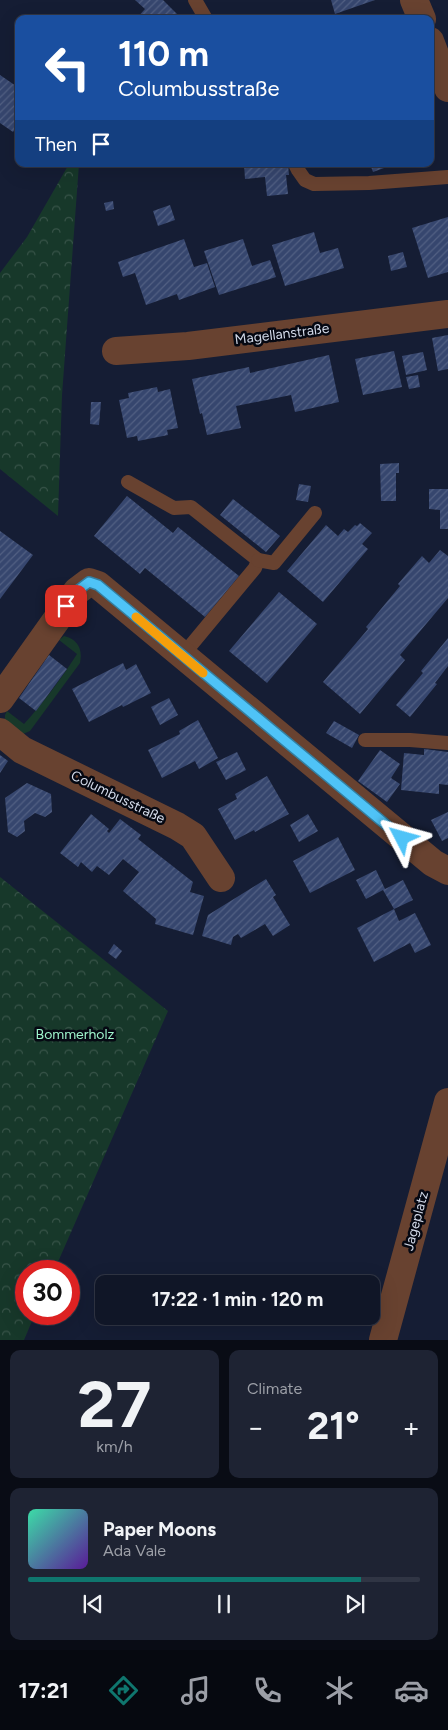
<!DOCTYPE html>
<html lang="en">
<head>
<meta charset="utf-8">
<style>
	body { margin:0; font-family:Figtree,sans-serif; background:#1e2333; color:#f1f3f6; height:100vh; display:flex; flex-direction:column; font-size:19px; white-space:nowrap }
	* { box-sizing:border-box; margin:0 }
	p { font-size:16px; color:#9c9fa7 }
	.icon { flex:none; width:28px; height:28px; fill:none; stroke:currentColor; stroke-width:2; stroke-linecap:round; stroke-linejoin:round }
	.map { position:relative; height:1340px; overflow:hidden }
	.side { display:flex; flex-direction:column; gap:10px; padding:10px; background:#090c15; flex:1 }
	.side>* { flex:none }
	.guide { position:absolute; left:15px; top:15px; width:419px; height:152px; border-radius:10px; box-shadow:0 5px 20px #0002,0 0 0 1px #303544; background:#1a4fa0; color:#fff; overflow:hidden }
	.speed { position:absolute; left:15px; top:1260px; display:flex; gap:10px; font-size:25px; font-weight:700; text-align:center }
	.speed>* { display:grid; place-content:center; width:65px; height:65px; border-radius:50%; background:#101627; box-shadow:0 5px 20px #0002,0 0 0 1px #303544; line-height:1 }
	.speed .limit { border:8px solid #d22; background:#fff; color:#111 }
	.pin { position:absolute; display:grid; place-items:center; width:42px; height:42px; color:#fff; margin:-21px; border-radius:10px; box-shadow:0 2px 8px #0006 }
	.me { position:absolute; width:55px; margin:-28px; rotate:309deg; stroke-linejoin:round; filter:drop-shadow(0 0 4px #0008) }
	.turn { display:flex; align-items:center; gap:18px; height:105px; padding:0 20px; font-size:22px }
	.turn .icon { width:65px; height:65px; stroke-width:2.5 }
	.turn b { display:block; font-size:35px; line-height:42px }
	.then { display:flex; align-items:center; height:48px; padding:0 20px; background:#0003; gap:10px; font-size:19px }
	.big { font-size:38px; font-weight:700; line-height:1.1 }
	.side .card { flex:1; display:flex; flex-direction:column; justify-content:center; gap:8px; min-width:0; padding:0 18px; border-radius:10px; background:#1e2333 }
	.side .dial { align-items:center; gap:0 }
	.dial b { font-size:65px; line-height:1 }
	.song { display:flex; align-items:center; gap:15px }
	.cover { width:60px; height:60px; border-radius:8px; background:linear-gradient(135deg,hsl(160 70% 55%),hsl(270 70% 35%)) }
	.played { height:5px; border-radius:2px; background:linear-gradient(90deg,#0f766e 85%,#303544 85%) }
	.keys { display:flex; justify-content:space-around; direction:ltr }
	.heat { display:flex; justify-content:space-between; align-items:center; font-size:28px; direction:ltr }
	.side .tiles { flex:1; display:grid; gap:10px; grid-template-columns:1fr 1fr }
	.card:last-child { grid-column:span 2 }
	.trip { position:absolute; left:95px; top:1275px; width:285px; height:50px; border-radius:10px; background:#101627; box-shadow:0 5px 20px #0002,0 0 0 1px #303544; font-weight:700; line-height:50px; text-align:center }
	.tab-bar { display:flex; height:80px; justify-content:space-around; align-items:center; background:#060910; color:#9c9fa7 }
	.tab-bar .icon { width:35px; height:35px }
	.tab-bar .on { color:#0f766e }
	.tab-bar b { font-size:22px; color:#f1f3f6 }
	.map>svg:first-child { display:block }
	.grass { fill:#17382a }
	.forest { fill:url(#forest-crowns) }
	.building { fill:url(#building-hatch) }
	.lines { fill:none; stroke-linecap:round; stroke-linejoin:round }
	.lane { stroke:#684230; stroke-width:14 }
	.street { stroke:#684230; stroke-width:28 }
	.route-casing { stroke:#337fa1; stroke-width:12 }
	.route { stroke:#4fc3f7; stroke-width:9 }
	.slow { stroke:#f59e0b; stroke-width:9 }
	.labels { text-anchor:middle; dominant-baseline:central; stroke-width:5; stroke-linejoin:round; paint-order:stroke }
	.street-label { font-size:14px; fill:#d3dae9; stroke:#050812 }
	.park-label { font-size:14px; fill:#9ef5cc; stroke:#050812 }
</style>
</head>
<body>
<div class="map">
<svg width="448" height="1340" viewBox="0 0 448 1340">
	<defs>
		<pattern id="forest-crowns" width="20" height="18" patternUnits="userSpaceOnUse" patternTransform="scale(1.25)"><rect width="20" height="18" fill="#17382a"/><path d="M2 6a3 3 0 1 1 6 0M12 15a3 3 0 1 1 6 0" fill="none" stroke="#385449"/></pattern>
		<pattern id="building-hatch" width="6" height="6" patternUnits="userSpaceOnUse" patternTransform="scale(1.25)"><rect width="6" height="6" fill="#36466e"/><path d="M-1 1l2-2M0 6l6-6M5 7l2-2" fill="none" stroke="#526083"/></pattern>
	</defs>
	<rect width="100%" height="100%" fill="#151d34"/>
	<path class="grass" d="M 64,636 C 78,639 83,650 80,663 L 30,731 L 23,734 L 5,725 L 5,715 L 7,711 L 24,724 C 44,702 61,679 77,654 L 59,640 Z"/>
	<g class="forest">
		<polygon points="69,164 79,164 62,395 58,516 0,469 0,273 27,237"/>
		<polygon points="0,877 168,1011 54,1271 26,1271 26,1314 35,1314 24,1340 0,1340"/>
	</g>
	<g class="building">
		<polygon points="135,0 163,0 182,19 136,19 145,9"/>
		<polygon points="331,0 375,0 335,14"/>
		<polygon points="0,75 19,88 19,123 13,132 0,123"/>
		<polygon points="244,164 288,164 289,175 286,175 288,194 267,196 265,177 245,179"/>
		<polygon points="362,164 395,164 373,172 370,164 363,167"/>
		<polygon points="113,201 114,209 106,211 104,203"/>
		<polygon points="170,205 175,220 158,226 153,211"/>
		<polygon points="448,217 448,272 428,278 412,228"/>
		<polygon points="314,232 320,253 338,248 344,268 285,286 272,245"/>
		<polygon points="184,239 194,267 207,263 215,287 179,300 177,294 146,305 135,273 123,277 118,262"/>
		<polygon points="243,239 252,266 270,260 276,277 219,295 204,251"/>
		<polygon points="403,252 407,267 391,271 388,256"/>
		<polygon points="448,335 448,369 438,371 432,338"/>
		<polygon points="394,351 402,387 363,395 355,359"/>
		<polygon points="423,352 427,370 406,375 402,356"/>
		<polygon points="329,355 339,402 295,412 291,395 236,406 241,428 207,435 202,413 200,414 192,379 249,367 250,373"/>
		<polygon points="418,375 420,387 409,389 406,377"/>
		<polygon points="157,387 158,392 170,389 178,428 167,430 168,435 138,441 137,436 127,438 119,400 129,398 128,393"/>
		<polygon points="91,402 101,402 99,425 90,424"/>
		<polygon points="399,463 399,473 396,473 396,501 381,501 380,464"/>
		<polygon points="299,484 311,486 308,502 296,500"/>
		<polygon points="429,489 448,489 448,529 440,529 440,510 429,509"/>
		<polygon points="127,496 173,533 178,527 239,576 205,617 145,568 140,574 94,536"/>
		<polygon points="233,499 280,536 266,552 220,515"/>
		<polygon points="360,523 372,533 362,544 368,549 323,602 287,571 326,525 338,536 344,529 348,532 355,525 357,526"/>
		<polygon points="0,531 33,555 0,599"/>
		<polygon points="440,550 448,556 448,598 400,655 405,660 360,714 323,682 368,629 366,627 400,586 398,584 422,556 429,563"/>
		<polygon points="279,592 317,624 267,683 229,651"/>
		<polygon points="448,638 448,666 435,683 437,684 410,717 396,705 423,673 421,671"/>
		<polygon points="49,655 67,669 36,711 19,698"/>
		<polygon points="123,663 126,670 136,664 151,693 123,707 122,705 89,722 72,689"/>
		<polygon points="169,698 178,715 160,725 151,707"/>
		<polygon points="198,720 218,758 199,769 195,761 162,778 148,750 180,734 179,731"/>
		<polygon points="334,721 359,735 352,748 326,733"/>
		<polygon points="424,749 448,752 448,785 439,784 439,794 401,790 404,753 424,755"/>
		<polygon points="380,750 400,764 391,778 400,784 387,802 358,781"/>
		<polygon points="237,752 246,770 226,780 216,762"/>
		<polygon points="0,755 8,761 0,773"/>
		<polygon points="267,776 289,814 255,832 254,830 235,840 218,809 237,799 235,794"/>
		<polygon points="27,783 51,794 52,812 45,817 35,813 24,821 25,831 17,837 8,832 5,798"/>
		<polygon points="448,812 448,838 442,841 431,820"/>
		<polygon points="91,814 109,829 107,831 109,833 120,819 141,835 138,839 193,882 190,892 204,896 193,935 155,924 156,919 123,891 139,872 123,859 109,875 97,866 92,872 81,862 78,867 60,853"/>
		<polygon points="308,814 318,831 299,842 290,825"/>
		<polygon points="338,837 355,870 310,893 293,861"/>
		<polygon points="376,870 385,889 403,880 413,900 394,909 383,890 366,899 356,880"/>
		<polygon points="266,879 276,895 273,897 290,925 273,936 265,924 241,938 238,934 233,937 231,945 202,936 208,915"/>
		<polygon points="394,909 399,921 415,913 431,945 415,953 410,943 374,962 357,928"/>
		<polygon points="114,944 122,951 116,959 108,953"/>
	</g>
	<g class="lines">
		<g class="lane">
			<polyline points="195,0 206,19"/>
			<polyline points="295,164 298,170 305,180 314,184 369,183 448,177"/>
			<polyline points="128,482 174,508 191,507 258,560 255,568 182,656"/>
			<polyline points="258,560 274,563 315,513"/>
			<polyline points="365,740 410,740 448,743"/>
		</g>
		<g class="street">
			<polyline points="414,0 422,19"/>
			<polyline points="430,41 448,88"/>
			<polyline points="116,351 188,346 448,314"/>
			<polyline points="0,699 77,591 89,582 98,585 433,863 448,871"/>
			<polyline points="0,732 22,750 177,826 193,836 221,878"/>
			<polyline points="383,1340 448,1102"/>
		</g>
	</g>
	<g class="lines">
		<g class="route-casing">
			<polyline id="route" points="66,606 77,591 89,582 98,585 402,838"/>
		</g>
		<use href="#route" class="route"/>
		<polyline class="slow" points="136,617 203,673"/>
	</g>
	<g class="labels">
		<g class="street-label">
			<text transform="translate(282 334) rotate(-7)">Magellanstraße</text>
			<text transform="translate(118 797) rotate(26)">Columbusstraße</text>
			<text transform="translate(416 1221) rotate(-75)">Jageplatz</text>
		</g>
		<g class="park-label">
			<text x="75" y="1034">Bommerholz</text>
		</g>
	</g>
</svg>
<div class="speed"><div class="limit">30</div></div>
<div class="pin" style="left:66px;top:606px;background:#d93025"><svg class="icon" aria-label="arrive" viewBox="0 0 24 24"><path d="M6 21V4h12l-3 4 3 4H6"/></svg></div>
<svg class="me" style="left:402px;top:838px" viewBox="-20 -20 40 40"><path d="M0-17L14 15 0 8-14 15z" fill="#4fc3f7" stroke="#fff" stroke-width="4"/></svg>
<div class="trip">17:22 · 1 min · 120 m</div>
<div class="guide">
<div class="turn"><svg class="icon" aria-label="left" viewBox="0 0 24 24"><path d="M17 20v-9H6M10 6l-5 5 5 5"/></svg><div><b>110 m</b>Columbusstraße</div></div>
<div class="then">Then<svg class="icon" aria-label="arrive" viewBox="0 0 24 24"><path d="M6 21V4h12l-3 4 3 4H6"/></svg></div>
</div>
</div>
<section class="side">
<div class="tiles">
<div class="card dial"><b>27</b><p>km/h</p></div>
<div class="card"><p>Climate</p>
<div class="heat"><a>−</a><b class="big">21°</b><a>+</a></div>
</div>
<div class="card">
<div class="song"><i class="cover"></i><div><b>Paper Moons</b><p>Ada Vale</p></div></div>
<div class="played"></div>
<div class="keys"><svg class="icon" aria-label="previous" viewBox="0 0 24 24"><path d="M18 5L8 12l10 7zM5 5v14"/></svg><svg class="icon" aria-label="pause" viewBox="0 0 24 24"><path d="M8 5v14M16 5v14"/></svg><svg class="icon" aria-label="next" viewBox="0 0 24 24"><path d="M6 5l10 7-10 7zM19 5v14"/></svg></div>
</div>
</div>
</section>
<nav class="tab-bar">
<b>17:21</b>
<svg class="icon on" aria-label="directions" viewBox="0 0 24 24"><path d="M12 3l9 9-9 9-9-9zM9 14v-3h6M13 9l2 2-2 2"/></svg>
<svg class="icon" aria-label="music" viewBox="0 0 24 24"><path d="M9 18V5l10-2v13"/><circle cx="6" cy="18" r="3"/><circle cx="16" cy="16" r="3"/></svg>
<svg class="icon" aria-label="phone" viewBox="0 0 24 24"><path d="M5 4h4l2 5-3 2q2 4 5 5l2-3 5 2v4C11 20 4 13 5 4z"/></svg>
<svg class="icon" aria-label="climate" viewBox="0 0 24 24"><path d="M12 3v18M4 7l16 10M4 17L20 7"/></svg>
<svg class="icon" aria-label="car" viewBox="0 0 24 24"><path d="M5 17H2v-5l4-1 3-4h7l3 4 3 1v5h-3M9 17h6M6 11h13"/><circle cx="7" cy="17" r="2"/><circle cx="17" cy="17" r="2"/></svg>
</nav>
</body>
</html>
